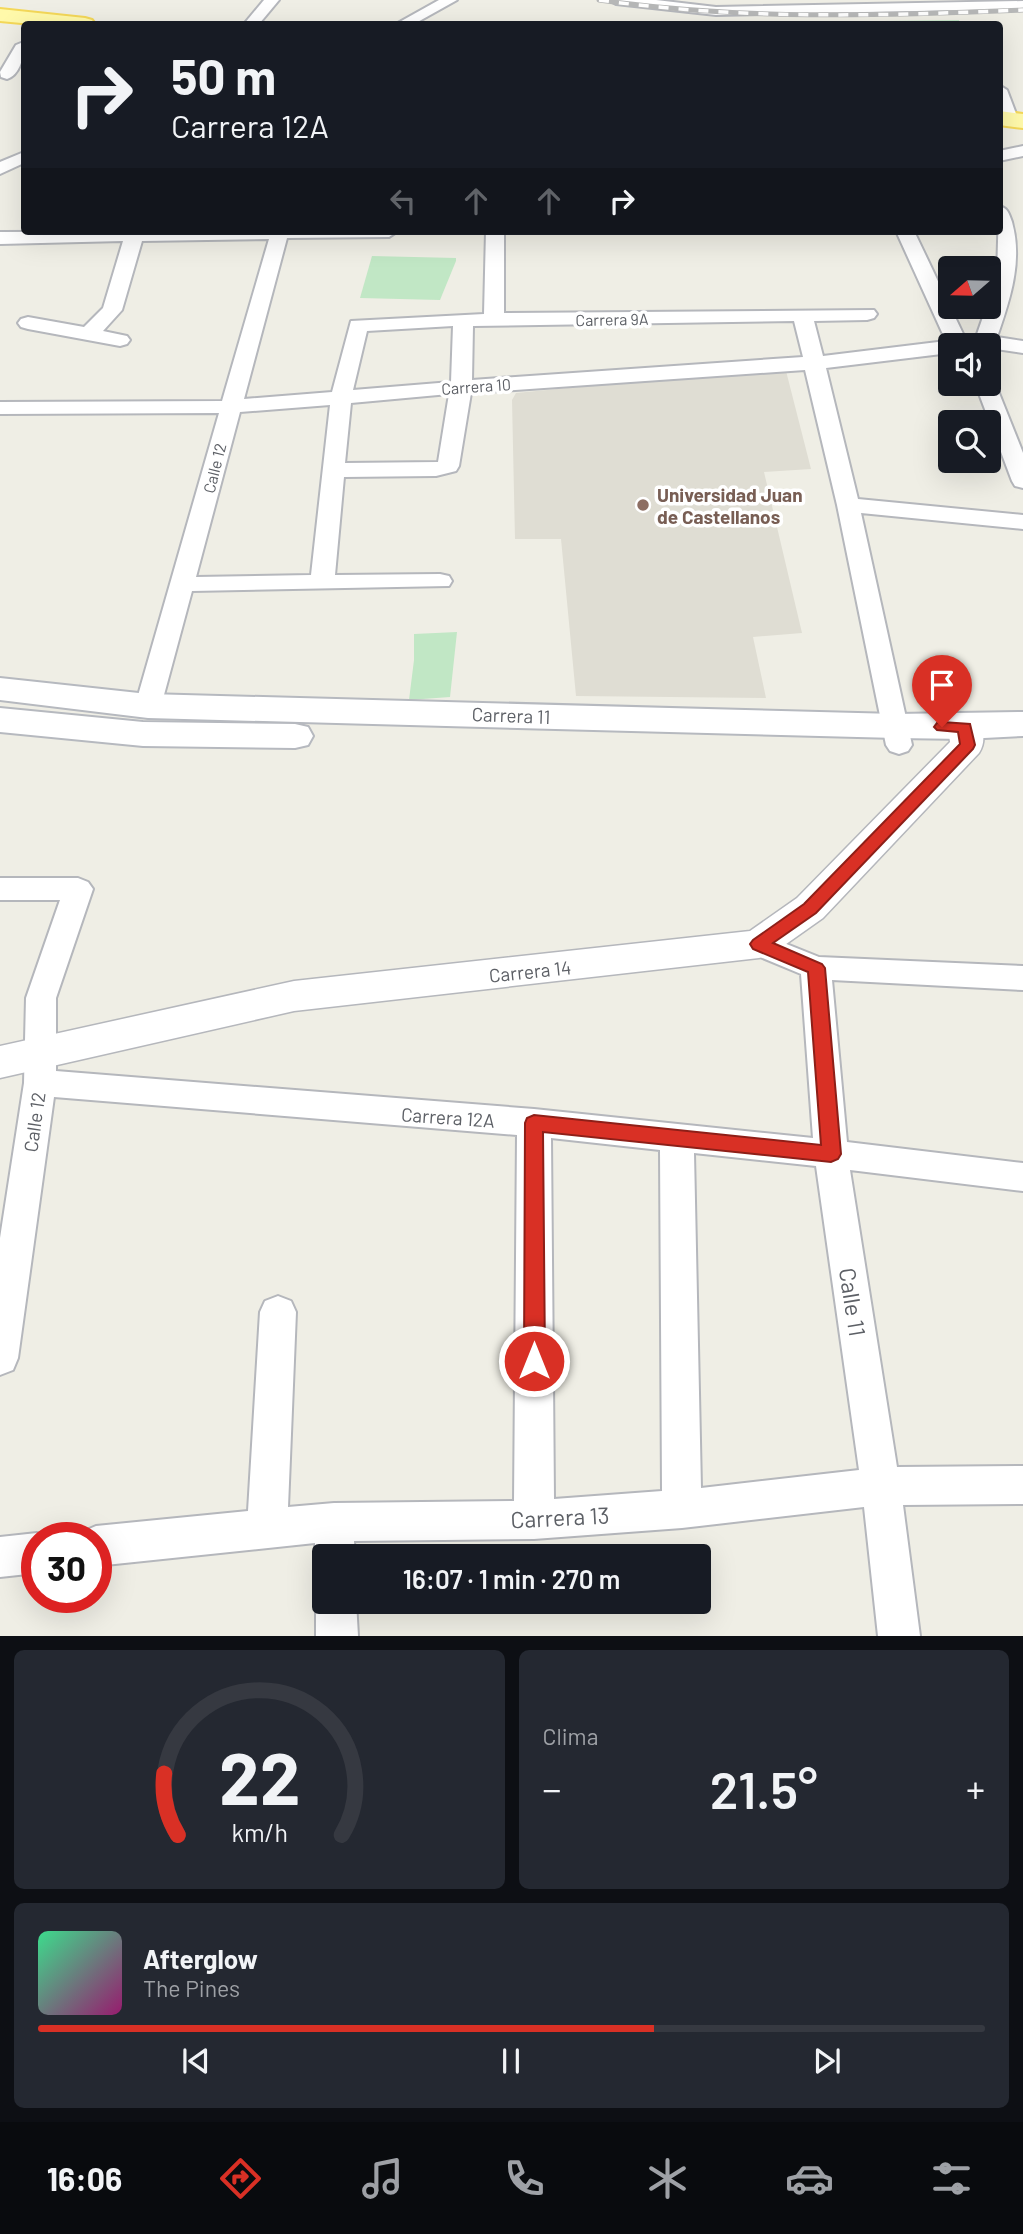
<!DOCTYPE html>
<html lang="es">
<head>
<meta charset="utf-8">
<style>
	body { margin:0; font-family:Barlow,sans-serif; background:#242831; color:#f1f3f6; height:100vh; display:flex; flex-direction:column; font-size:26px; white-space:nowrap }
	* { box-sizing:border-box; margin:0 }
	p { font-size:23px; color:#9ea1a6 }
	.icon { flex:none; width:38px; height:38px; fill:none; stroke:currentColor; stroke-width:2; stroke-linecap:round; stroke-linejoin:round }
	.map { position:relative; height:1636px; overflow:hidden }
	.drawer { display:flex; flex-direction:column; gap:14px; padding:14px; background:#0d0f14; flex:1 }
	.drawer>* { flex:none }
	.hud { position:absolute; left:21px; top:21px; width:982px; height:214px; border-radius:7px; box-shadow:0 7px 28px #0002; background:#171b24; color:#f1f3f6; overflow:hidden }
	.needle { width:46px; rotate:250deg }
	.buttons { position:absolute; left:938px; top:256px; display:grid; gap:14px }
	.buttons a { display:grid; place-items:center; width:63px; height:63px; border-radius:7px; background:#171b24; box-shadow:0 7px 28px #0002; font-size:35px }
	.speed { position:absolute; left:21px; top:1522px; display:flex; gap:14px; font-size:35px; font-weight:700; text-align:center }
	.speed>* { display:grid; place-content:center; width:91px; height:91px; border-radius:50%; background:#171b24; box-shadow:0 7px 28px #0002; line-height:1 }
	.speed .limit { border:10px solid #d22; background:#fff; color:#111 }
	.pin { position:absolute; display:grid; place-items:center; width:60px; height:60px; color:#fff; margin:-72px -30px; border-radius:50% 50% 50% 0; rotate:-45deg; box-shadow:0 0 7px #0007 }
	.pin .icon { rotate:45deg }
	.me { position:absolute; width:77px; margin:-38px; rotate:0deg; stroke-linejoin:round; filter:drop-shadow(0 0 5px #0008) }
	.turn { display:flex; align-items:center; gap:24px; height:147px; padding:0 35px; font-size:32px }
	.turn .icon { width:91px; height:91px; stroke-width:2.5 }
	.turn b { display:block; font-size:49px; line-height:60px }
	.lanes { display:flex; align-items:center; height:66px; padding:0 35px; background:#0003; justify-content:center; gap:35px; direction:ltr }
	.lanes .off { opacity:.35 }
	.big { font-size:52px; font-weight:600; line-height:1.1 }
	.drawer .tile { flex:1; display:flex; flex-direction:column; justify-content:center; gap:10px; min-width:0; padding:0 24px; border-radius:10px; background:#242831 }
	.drawer .dial { align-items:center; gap:0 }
	.dial svg { height:182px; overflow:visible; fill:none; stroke:#363941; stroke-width:7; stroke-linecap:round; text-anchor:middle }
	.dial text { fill:#f1f3f6; stroke:none }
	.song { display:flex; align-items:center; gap:21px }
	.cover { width:84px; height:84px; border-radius:10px; background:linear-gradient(135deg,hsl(150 70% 55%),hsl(320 70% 35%)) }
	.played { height:7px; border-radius:4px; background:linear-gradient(90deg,#d93025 65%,#363941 65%) }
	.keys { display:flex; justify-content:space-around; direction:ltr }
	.heat { display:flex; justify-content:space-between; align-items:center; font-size:38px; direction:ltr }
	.drawer .tiles { flex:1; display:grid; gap:14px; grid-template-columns:1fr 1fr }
	.tile:last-child { grid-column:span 2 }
	.trip { position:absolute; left:312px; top:1544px; width:399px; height:70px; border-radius:7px; background:#171b24; box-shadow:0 7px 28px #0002; font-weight:600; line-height:70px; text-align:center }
	.tab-bar { display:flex; height:112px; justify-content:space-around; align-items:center; background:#090b0e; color:#9ea1a6 }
	.tab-bar .icon { width:49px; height:49px }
	.tab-bar .active { color:#d93025 }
	.tab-bar b { font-size:32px; color:#f1f3f6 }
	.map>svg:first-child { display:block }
	.education { fill:#dfddd3 }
	.green { fill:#c1e7c5 }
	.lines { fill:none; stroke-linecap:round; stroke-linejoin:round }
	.minor-casing { stroke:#b5b7bc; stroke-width:4 }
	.tertiary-casing { stroke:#b5b7bc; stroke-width:3 }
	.secondary-casing { stroke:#b6b9bf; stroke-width:4 }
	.primary-casing { stroke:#f4d859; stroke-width:4 }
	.minor { fill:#fff; fill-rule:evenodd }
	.tertiary { fill:#fff; fill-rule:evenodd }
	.secondary { fill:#fff; fill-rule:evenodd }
	.primary { fill:#fff9aa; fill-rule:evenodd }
	.rail-casing { stroke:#b6b7b7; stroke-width:5 }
	.rail { stroke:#fff; stroke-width:3.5; stroke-dasharray:10; stroke-linecap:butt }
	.route { fill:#d93025; stroke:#8d1f18; stroke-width:2 }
	.education-dot { fill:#8d6e63; stroke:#fff; stroke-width:2.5 }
	.labels { text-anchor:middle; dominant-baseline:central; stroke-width:7; stroke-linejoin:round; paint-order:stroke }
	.far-street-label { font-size:16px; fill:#5d6066; stroke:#fff }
	.education-label { font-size:19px; font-weight:bold; fill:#785e54; stroke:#fff; text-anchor:start }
	.street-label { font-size:19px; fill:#5d6066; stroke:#fff }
	.near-street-label { font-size:23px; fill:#5d6066; stroke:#fff }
</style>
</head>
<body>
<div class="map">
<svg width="1023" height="1636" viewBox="0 0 1023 1636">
	<rect width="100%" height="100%" fill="#efeee5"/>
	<polygon class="education" points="785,367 811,469 764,472 802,633 753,637 766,698 576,696 561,539 515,539 512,400 516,393"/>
	<g class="green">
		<polygon points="959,20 960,24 810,24 809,22"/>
		<polygon points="372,256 456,258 456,261 440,300 360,298"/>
		<polygon points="457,632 450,697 409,700 414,660 414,634"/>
	</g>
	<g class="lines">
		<g class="minor-casing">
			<g id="minor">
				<polygon points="264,0 279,0 259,24 244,24"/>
				<polygon points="439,0 457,0 414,24 396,24"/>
				<polygon points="609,0 656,0 716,7 1023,1 1023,9 716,15 616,4"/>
				<path d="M 21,43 L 24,44 C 24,56 20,75 7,79 L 1,77 L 0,72 L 16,45 Z"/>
				<polygon points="999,85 1007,90 1018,119 1016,123 1004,123 1002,119"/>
				<polygon points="1023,146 1023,156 999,161 999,151"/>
				<polygon points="24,152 24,163 0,174 0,162"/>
				<path d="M 999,206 C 1008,208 1009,214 1012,222 C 1023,261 1010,300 997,337 L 1023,341 L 1023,353 L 989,348 L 989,345 L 950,345 L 950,353 L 826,368 L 858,499 L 1023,515 L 1023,529 L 861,513 L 912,745 L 908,751 L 899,754 L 890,751 L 886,745 L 837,505 L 805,370 L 471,393 L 459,466 L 456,471 L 436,476 L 344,477 L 335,575 L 440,574 L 449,576 L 452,581 L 449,586 L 192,591 L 161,706 L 157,712 L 148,714 L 139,712 L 135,706 L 219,413 L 0,414 L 0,402 L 222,401 L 269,239 L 142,241 L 122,310 L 103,331 L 127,336 L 130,340 L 127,344 L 120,346 L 28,329 L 21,327 L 18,323 L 21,319 L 28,317 L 84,327 L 103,308 L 123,241 L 0,244 L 0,232 L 398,231 L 389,237 L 287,238 L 244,399 L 332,392 L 351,321 L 484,314 L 486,231 L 504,231 L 504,313 L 874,310 L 877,314 L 874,318 L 867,320 L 814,321 L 823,356 L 946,341 L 896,231 L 914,231 L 966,340 L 976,337 L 997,277 ZM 794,321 L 803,357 L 472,380 L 473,326 ZM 453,326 L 451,382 L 353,390 L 367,331 ZM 449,394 L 438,462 L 345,463 L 351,403 ZM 330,405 L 311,575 L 196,577 L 240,412 Z"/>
				<polygon points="989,378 995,383 1023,453 1023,488 1015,486 1012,481 975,383 989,383"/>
				<path d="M 0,878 L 78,878 L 88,882 L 93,889 L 56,998 L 56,1071 L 534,1109 L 813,1138 L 801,974 L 748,952 L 744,944 L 748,936 L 759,933 L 819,957 L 1023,966 L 1023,990 L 832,980 L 847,1142 L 1023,1163 L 1023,1191 L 850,1170 L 897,1467 L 1023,1466 L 1023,1504 L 903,1505 L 920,1636 L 878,1636 L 864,1507 L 682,1528 L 534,1539 L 354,1541 L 355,1556 L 324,1556 L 324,1571 L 315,1556 L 315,1543 L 96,1566 L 96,1538 L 79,1538 L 82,1532 L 96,1526 L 248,1511 L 260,1312 L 265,1301 L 278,1296 L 291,1301 L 296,1312 L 288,1507 L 334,1503 L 514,1501 L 517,1135 L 54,1097 L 18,1358 L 13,1370 L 0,1375 L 0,1238 L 24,1083 L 26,998 L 60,900 L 0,900 ZM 551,1138 L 660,1150 L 662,1491 L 554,1499 ZM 694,1153 L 816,1166 L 859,1470 L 701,1488 Z"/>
				<polygon points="37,1533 49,1538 37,1538 37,1573 0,1577 0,1537"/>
				<polygon points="324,1586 324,1601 356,1601 358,1636 316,1636 316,1601"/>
			</g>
		</g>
		<g class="tertiary-casing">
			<path id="tertiary" d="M 965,716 L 977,719 C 984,730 986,742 979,753 L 823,918 L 772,954 L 759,958 L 294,1011 L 0,1078 L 0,1046 L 294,981 L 750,931 L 797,898 L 950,742 L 948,727 L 953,719 Z"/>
		</g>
		<g class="secondary-casing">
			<g id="secondary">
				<polygon points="0,678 148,694 896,714 1023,712 1023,736 965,739 896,738 148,718 0,700"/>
				<polygon points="0,708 143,722 295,724 308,727 313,736 308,745 295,748 143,746 0,732"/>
			</g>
		</g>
		<g class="primary-casing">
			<g id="primary">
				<polygon points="0,9 85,18 92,20 95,24 32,24 0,21"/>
				<polygon points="999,111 1023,114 1023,128 999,125"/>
			</g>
		</g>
		<use href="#minor" class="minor"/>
		<use href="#tertiary" class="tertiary"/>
		<use href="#secondary" class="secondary"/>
		<use href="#primary" class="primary"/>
		<g class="rail-casing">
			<path id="rail" d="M 599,0 C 740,20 881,16 1023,10"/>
		</g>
		<use href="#rail" class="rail"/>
	</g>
	<polygon class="route" points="942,722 970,724 975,745 973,749 816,913 773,943 822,964 825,968 841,1154 838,1159 831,1162 543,1132 545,1361 542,1368 534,1371 527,1368 524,1361 525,1123 527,1118 534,1115 821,1145 808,972 753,949 750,944 753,940 804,904 960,744 958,732 937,730 934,727 937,723"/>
	<circle class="education-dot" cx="643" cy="505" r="7"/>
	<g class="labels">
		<g class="far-street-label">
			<text transform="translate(612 319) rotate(-1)">Carrera 9A</text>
			<text transform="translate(476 386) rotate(-4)">Carrera 10</text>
			<text transform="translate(214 468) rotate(-76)">Calle 12</text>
		</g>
		<g class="education-label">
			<text x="657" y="494">Universidad Juan<tspan x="657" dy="22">de Castellanos</tspan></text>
		</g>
		<g class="street-label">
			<text transform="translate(511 715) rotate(2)">Carrera 11</text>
			<text transform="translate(530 971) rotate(-6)">Carrera 14</text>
			<text transform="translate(448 1117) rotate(4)">Carrera 12A</text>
			<text transform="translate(34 1122) rotate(-82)">Calle 12</text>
		</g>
		<g class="near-street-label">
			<text transform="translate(853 1302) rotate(81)">Calle 11</text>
			<text transform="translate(560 1517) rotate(-3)">Carrera 13</text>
		</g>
	</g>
</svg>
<div class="buttons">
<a><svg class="needle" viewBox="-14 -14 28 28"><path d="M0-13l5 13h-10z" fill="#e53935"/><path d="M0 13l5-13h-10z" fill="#9ea1a6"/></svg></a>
<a><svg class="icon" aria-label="sound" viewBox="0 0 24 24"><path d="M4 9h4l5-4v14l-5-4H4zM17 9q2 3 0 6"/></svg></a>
<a><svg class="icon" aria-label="search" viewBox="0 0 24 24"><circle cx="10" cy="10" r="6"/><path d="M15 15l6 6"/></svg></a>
</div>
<div class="speed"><div class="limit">30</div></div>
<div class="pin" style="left:942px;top:727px;background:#d93025"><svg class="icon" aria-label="arrive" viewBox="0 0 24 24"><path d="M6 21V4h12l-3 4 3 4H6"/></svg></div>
<svg class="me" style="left:534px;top:1361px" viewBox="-20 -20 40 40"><circle r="17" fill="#d93025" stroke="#fff" stroke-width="3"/><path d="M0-11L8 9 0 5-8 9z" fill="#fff"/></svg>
<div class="trip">16:07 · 1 min · 270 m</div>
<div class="hud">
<div class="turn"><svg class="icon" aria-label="right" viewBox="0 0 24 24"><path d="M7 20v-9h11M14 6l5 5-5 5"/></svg><div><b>50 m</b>Carrera 12A</div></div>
<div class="lanes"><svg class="icon off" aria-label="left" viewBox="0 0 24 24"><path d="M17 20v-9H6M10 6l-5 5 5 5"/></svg><svg class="icon off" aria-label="ahead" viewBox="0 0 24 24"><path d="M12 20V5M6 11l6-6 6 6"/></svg><svg class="icon off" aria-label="ahead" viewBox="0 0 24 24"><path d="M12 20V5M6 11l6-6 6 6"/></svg><svg class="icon" aria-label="right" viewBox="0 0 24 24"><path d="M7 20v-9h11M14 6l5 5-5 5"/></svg></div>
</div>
</div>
<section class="drawer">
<div class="tiles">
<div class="tile dial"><svg viewBox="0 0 100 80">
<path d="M14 69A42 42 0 1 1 86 69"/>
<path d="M14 69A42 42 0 0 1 8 42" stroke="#d93025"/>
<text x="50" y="56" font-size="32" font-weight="700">22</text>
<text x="50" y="72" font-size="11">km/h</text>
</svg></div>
<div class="tile"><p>Clima</p>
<div class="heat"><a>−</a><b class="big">21.5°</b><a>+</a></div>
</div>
<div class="tile">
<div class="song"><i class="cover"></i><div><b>Afterglow</b><p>The Pines</p></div></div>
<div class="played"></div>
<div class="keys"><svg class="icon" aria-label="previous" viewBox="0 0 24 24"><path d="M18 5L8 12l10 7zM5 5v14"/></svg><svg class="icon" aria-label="pause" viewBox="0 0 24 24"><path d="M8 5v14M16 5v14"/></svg><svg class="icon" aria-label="next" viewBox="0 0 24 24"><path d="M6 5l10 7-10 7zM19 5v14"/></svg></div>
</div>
</div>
</section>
<nav class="tab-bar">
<b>16:06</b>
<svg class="icon active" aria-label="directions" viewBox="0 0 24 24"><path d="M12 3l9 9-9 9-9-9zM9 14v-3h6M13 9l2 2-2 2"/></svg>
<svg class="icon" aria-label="music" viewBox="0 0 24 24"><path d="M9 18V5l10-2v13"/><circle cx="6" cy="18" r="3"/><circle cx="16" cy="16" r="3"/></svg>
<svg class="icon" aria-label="phone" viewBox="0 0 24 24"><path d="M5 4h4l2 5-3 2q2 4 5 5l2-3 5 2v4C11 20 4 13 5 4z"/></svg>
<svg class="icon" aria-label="climate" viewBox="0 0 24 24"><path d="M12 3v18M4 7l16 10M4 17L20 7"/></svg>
<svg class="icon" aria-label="car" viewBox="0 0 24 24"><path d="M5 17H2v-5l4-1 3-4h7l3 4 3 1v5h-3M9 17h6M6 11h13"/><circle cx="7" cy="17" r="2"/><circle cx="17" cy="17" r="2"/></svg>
<svg class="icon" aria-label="filters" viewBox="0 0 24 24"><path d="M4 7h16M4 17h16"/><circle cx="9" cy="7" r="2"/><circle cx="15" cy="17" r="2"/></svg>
</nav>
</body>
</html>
